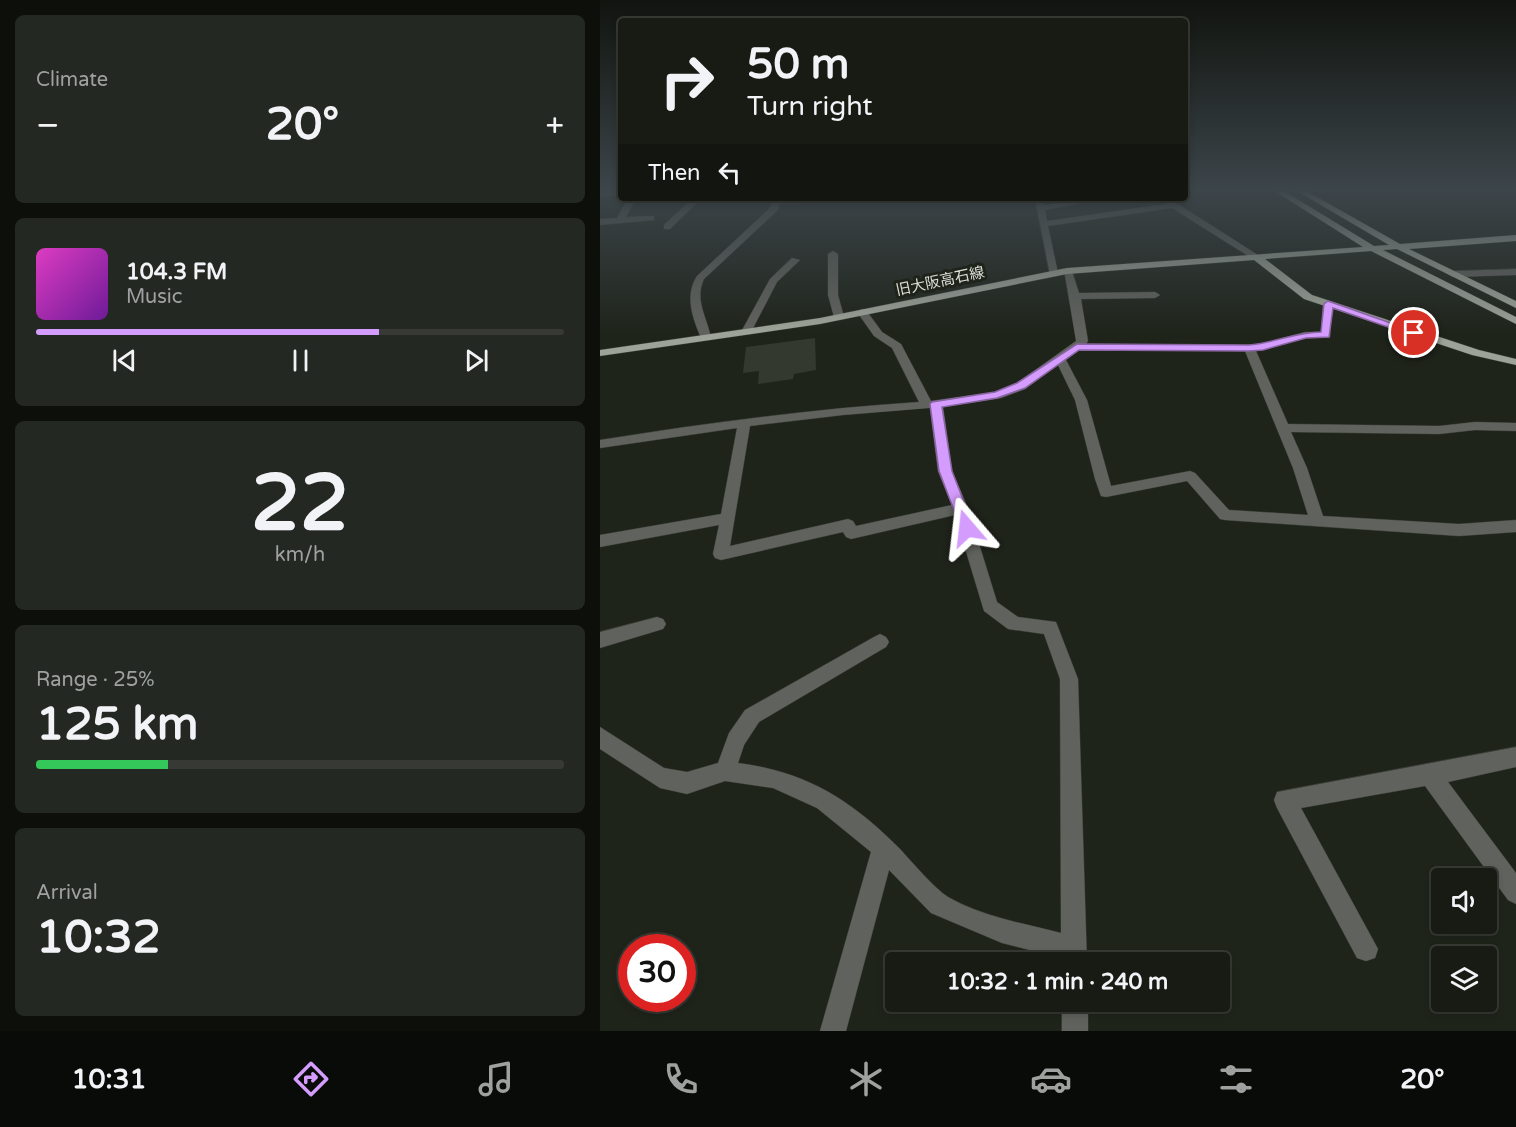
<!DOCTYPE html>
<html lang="en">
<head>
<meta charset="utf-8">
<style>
	body { margin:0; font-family:"Varela Round","Noto Sans JP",sans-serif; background:#242822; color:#f1f3f6; height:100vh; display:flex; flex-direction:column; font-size:22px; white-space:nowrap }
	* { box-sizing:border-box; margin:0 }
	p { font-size:20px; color:#9ea1a0 }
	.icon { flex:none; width:33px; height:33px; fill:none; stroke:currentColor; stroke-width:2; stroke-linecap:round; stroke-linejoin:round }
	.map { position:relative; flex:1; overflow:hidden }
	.drawer { display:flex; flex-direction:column; gap:15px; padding:15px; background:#0d0f0b; width:600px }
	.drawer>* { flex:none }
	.guide { position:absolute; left:18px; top:18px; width:570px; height:183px; border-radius:6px; box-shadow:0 3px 9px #0003,0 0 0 2px #363934; background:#171b14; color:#f1f3f6; overflow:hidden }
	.tools { position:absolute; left:831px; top:868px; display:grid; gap:12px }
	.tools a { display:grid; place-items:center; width:66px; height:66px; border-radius:6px; background:#171b14; box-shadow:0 3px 9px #0003,0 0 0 2px #363934; font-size:30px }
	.speed { position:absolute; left:18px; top:934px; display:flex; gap:12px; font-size:30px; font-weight:700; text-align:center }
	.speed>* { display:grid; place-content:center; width:78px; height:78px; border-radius:50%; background:#171b14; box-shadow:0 3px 9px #0003,0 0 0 2px #363934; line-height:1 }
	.speed .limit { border:9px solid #d22; background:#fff; color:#111 }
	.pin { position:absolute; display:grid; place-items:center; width:51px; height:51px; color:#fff; margin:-26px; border:3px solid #fff; border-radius:50%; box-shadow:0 2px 6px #0007 }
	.me { position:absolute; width:66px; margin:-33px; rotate:343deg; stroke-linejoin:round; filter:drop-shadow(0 0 4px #0008) }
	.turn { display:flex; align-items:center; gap:21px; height:126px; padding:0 30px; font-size:27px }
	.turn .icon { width:78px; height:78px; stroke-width:2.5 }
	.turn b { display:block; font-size:42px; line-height:51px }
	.then { display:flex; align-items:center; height:57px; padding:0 30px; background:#0003; gap:12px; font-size:22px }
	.big { font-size:45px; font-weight:800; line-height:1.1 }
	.drawer .tile { flex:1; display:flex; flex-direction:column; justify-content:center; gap:9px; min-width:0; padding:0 21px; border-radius:9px; background:#242822 }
	.drawer .dial { align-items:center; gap:0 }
	.dial b { font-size:78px; line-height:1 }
	.song { display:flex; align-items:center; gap:18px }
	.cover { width:72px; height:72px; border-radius:9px; background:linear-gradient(135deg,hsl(310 70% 55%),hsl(280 70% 35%)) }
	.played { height:6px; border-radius:3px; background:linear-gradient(90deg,#d49cfc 65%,#363934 65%) }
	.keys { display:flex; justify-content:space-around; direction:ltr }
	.heat { display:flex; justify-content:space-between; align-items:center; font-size:33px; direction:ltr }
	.charge { height:9px; border-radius:4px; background:linear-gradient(90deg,#34c759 25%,#363934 0) }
	.trip { position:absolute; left:285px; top:952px; width:345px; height:60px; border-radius:6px; background:#171b14; box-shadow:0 3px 9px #0003,0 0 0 2px #363934; font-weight:800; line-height:60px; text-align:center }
	.tab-bar { display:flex; height:96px; justify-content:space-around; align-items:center; background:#090b08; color:#9ea1a0 }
	.tab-bar .icon { width:42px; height:42px }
	.tab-bar .selected { color:#d49cfc }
	.tab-bar b { font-size:27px; color:#f1f3f6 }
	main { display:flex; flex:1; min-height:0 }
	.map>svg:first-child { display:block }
	.building { fill:#34392f }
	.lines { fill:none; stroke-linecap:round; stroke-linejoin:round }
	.minor-casing { stroke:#393e36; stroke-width:1 }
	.major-casing { stroke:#393e36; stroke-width:1 }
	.minor { fill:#60625d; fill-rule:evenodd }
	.major { fill:#9da398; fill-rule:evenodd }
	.route { fill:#d49cfc; stroke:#8a65a4; stroke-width:1.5 }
	.labels { text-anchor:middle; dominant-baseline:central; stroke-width:6; stroke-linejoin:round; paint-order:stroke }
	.far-street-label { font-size:15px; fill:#dcdfd9; stroke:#1f241b }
</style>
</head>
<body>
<main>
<section class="drawer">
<div class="tile"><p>Climate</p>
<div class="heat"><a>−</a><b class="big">20°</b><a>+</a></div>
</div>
<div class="tile">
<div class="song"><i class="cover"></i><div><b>104.3 FM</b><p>Music</p></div></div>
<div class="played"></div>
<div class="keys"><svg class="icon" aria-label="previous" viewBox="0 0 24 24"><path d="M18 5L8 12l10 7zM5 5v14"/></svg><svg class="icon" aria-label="pause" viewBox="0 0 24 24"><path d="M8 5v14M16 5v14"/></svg><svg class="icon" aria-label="next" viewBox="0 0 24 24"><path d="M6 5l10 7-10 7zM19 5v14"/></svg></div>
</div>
<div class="tile dial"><b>22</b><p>km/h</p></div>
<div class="tile"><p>Range · 25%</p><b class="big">125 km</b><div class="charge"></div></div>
<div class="tile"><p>Arrival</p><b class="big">10:32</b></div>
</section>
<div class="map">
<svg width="916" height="1031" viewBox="0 0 916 1031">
	<rect width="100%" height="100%" fill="#1f241b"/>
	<polygon class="building" points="215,338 216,370 194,374 193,379 158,384 159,371 143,373 146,347"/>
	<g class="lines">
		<g class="minor-casing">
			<g id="minor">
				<polygon points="21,191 21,195 0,197 0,193"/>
				<polygon points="28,198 36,198 26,217 51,216 54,216 54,220 0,225 0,219 17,218"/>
				<polygon points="93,198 102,198 70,229 64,229 64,225"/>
				<path d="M 172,198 L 283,199 L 279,201 L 179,204 L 178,210 L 104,279 C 94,300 107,317 111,338 L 110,340 L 102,340 C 93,320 84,296 97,276 L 171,207 Z"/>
				<polygon points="435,198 443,198 444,205 489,198 508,198 445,210 447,221 566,204 564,199 570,199 661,257 653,259 572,208 448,226 458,273 450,275"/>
				<polygon points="233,251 238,254 238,295 244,317 239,320 234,317 228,295 228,254"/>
				<polygon points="192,258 200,260 177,282 150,334 142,334 141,332 170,279"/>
				<path d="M 464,269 L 472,271 L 479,293 L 555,292 L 560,295 L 555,298 L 481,299 L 488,341 L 486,344 L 649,345 L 662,344 L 705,332 L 721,332 L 723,304 L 732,302 L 730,337 L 706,338 L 656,351 L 688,424 L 839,426 L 875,422 L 916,423 L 916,431 L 875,430 L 839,434 L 691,432 L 707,468 L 723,516 L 859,524 L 916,520 L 916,532 L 859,536 L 625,520 L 620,519 L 587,481 L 506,497 L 501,496 L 495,479 L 475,400 L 458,365 L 425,389 L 401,398 L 343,407 L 352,471 L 368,508 L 397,602 L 418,617 L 456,622 L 478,679 L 487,963 L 461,963 L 461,958 L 402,943 L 331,913 L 289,870 L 246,1031 L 220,1031 L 271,852 L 217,808 L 173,788 L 125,781 L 87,794 L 60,788 L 0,749 L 0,727 L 64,768 L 87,772 L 118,763 L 129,733 L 145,710 L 274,637 L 280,634 L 286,637 L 289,642 L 286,647 L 159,722 L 144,745 L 138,763 C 207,772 251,800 300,849 C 312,862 334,888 348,897 C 381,916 425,924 461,933 L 460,679 L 444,634 L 408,629 L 384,611 L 355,515 L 251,539 L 246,537 L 243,532 L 121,560 L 115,558 L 113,554 L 119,525 L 0,547 L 0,535 L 121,514 L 137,428 L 0,448 L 0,440 C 106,423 212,409 319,402 L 292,348 L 274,336 L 257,312 L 262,309 L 266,310 L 282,332 L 301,344 L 331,401 L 395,392 L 417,383 L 476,341 ZM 480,350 L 645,351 L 693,468 L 708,515 L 629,510 L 595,473 L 590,471 L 511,486 L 487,400 L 466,360 ZM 330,408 L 338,471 L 352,505 L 256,526 L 253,521 L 248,519 L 130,546 L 150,426 L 243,415 Z"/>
				<polygon points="916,269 916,275 853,277 848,274 853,271"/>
				<polygon points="57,617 63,619 66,624 63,629 0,648 0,632"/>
				<polygon points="916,747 916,767 848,782 916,873 916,904 908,900 825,786 701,808 778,949 775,958 766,961 757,958 677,808 674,800 677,792"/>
				<rect x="462" y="1002" width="26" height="29"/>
			</g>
		</g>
		<g class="major-casing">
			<polygon id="major" points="670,188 679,188 774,246 789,245 692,188 701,188 800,244 916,235 916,241 809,249 916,301 916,308 797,249 783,250 916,317 916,324 771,251 665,259 712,295 879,350 916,359 916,365 872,355 704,299 654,260 467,274 220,324 0,356 0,350 220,318 467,268 763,247"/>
		</g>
		<use href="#minor" class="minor"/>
		<use href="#major" class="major"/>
	</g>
	<linearGradient id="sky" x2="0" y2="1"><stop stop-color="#11140f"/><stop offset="0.57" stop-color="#3c454a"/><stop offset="1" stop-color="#3c454a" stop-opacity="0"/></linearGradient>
	<rect width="916" height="332" fill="url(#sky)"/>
	<path class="route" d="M 728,301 L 819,333 L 811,335 L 733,308 L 729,337 L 706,338 L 663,350 L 649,351 L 479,350 L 425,388 L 397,398 L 342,407 L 352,471 L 374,528 L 367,533 L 362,531 L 339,471 L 330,404 L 332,402 L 395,392 L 417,383 L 477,344 L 649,345 C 674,343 696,332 721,332 L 724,304 Z"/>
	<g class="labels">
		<g class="far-street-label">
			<text transform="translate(340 281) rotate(-12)">旧大阪高石線</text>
		</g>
	</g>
</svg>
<div class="tools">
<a><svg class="icon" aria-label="sound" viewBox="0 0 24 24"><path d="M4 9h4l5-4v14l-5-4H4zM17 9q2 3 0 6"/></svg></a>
<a><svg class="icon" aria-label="layers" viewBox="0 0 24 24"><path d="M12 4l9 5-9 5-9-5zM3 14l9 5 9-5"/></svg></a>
</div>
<div class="speed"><div class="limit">30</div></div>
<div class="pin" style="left:814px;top:333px;background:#d93025"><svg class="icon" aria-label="arrive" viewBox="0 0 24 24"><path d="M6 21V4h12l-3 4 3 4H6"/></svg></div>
<svg class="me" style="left:367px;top:528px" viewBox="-20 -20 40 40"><path d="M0-17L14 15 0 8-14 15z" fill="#d49cfc" stroke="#fff" stroke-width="4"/></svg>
<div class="trip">10:32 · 1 min · 240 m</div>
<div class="guide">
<div class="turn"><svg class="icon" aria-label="right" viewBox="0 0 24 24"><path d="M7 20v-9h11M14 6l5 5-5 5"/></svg><div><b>50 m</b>Turn right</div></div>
<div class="then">Then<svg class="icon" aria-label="left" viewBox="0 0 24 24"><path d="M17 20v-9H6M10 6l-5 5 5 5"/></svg></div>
</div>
</div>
</main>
<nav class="tab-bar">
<b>10:31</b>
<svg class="icon selected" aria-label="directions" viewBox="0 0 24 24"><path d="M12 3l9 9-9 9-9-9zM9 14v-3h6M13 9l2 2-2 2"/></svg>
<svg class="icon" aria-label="music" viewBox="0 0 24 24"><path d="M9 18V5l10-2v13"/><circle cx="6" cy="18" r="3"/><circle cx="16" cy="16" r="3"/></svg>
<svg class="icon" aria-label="phone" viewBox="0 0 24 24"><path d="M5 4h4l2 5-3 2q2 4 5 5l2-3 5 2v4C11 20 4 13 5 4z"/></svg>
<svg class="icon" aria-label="climate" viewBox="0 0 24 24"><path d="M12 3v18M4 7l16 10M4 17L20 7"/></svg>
<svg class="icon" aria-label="car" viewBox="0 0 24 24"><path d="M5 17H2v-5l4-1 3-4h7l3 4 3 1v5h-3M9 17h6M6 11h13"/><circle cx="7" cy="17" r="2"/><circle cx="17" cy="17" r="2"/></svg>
<svg class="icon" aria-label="filters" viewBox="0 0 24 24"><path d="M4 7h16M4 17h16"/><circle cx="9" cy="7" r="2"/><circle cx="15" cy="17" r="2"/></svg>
<b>20°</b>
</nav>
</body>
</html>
